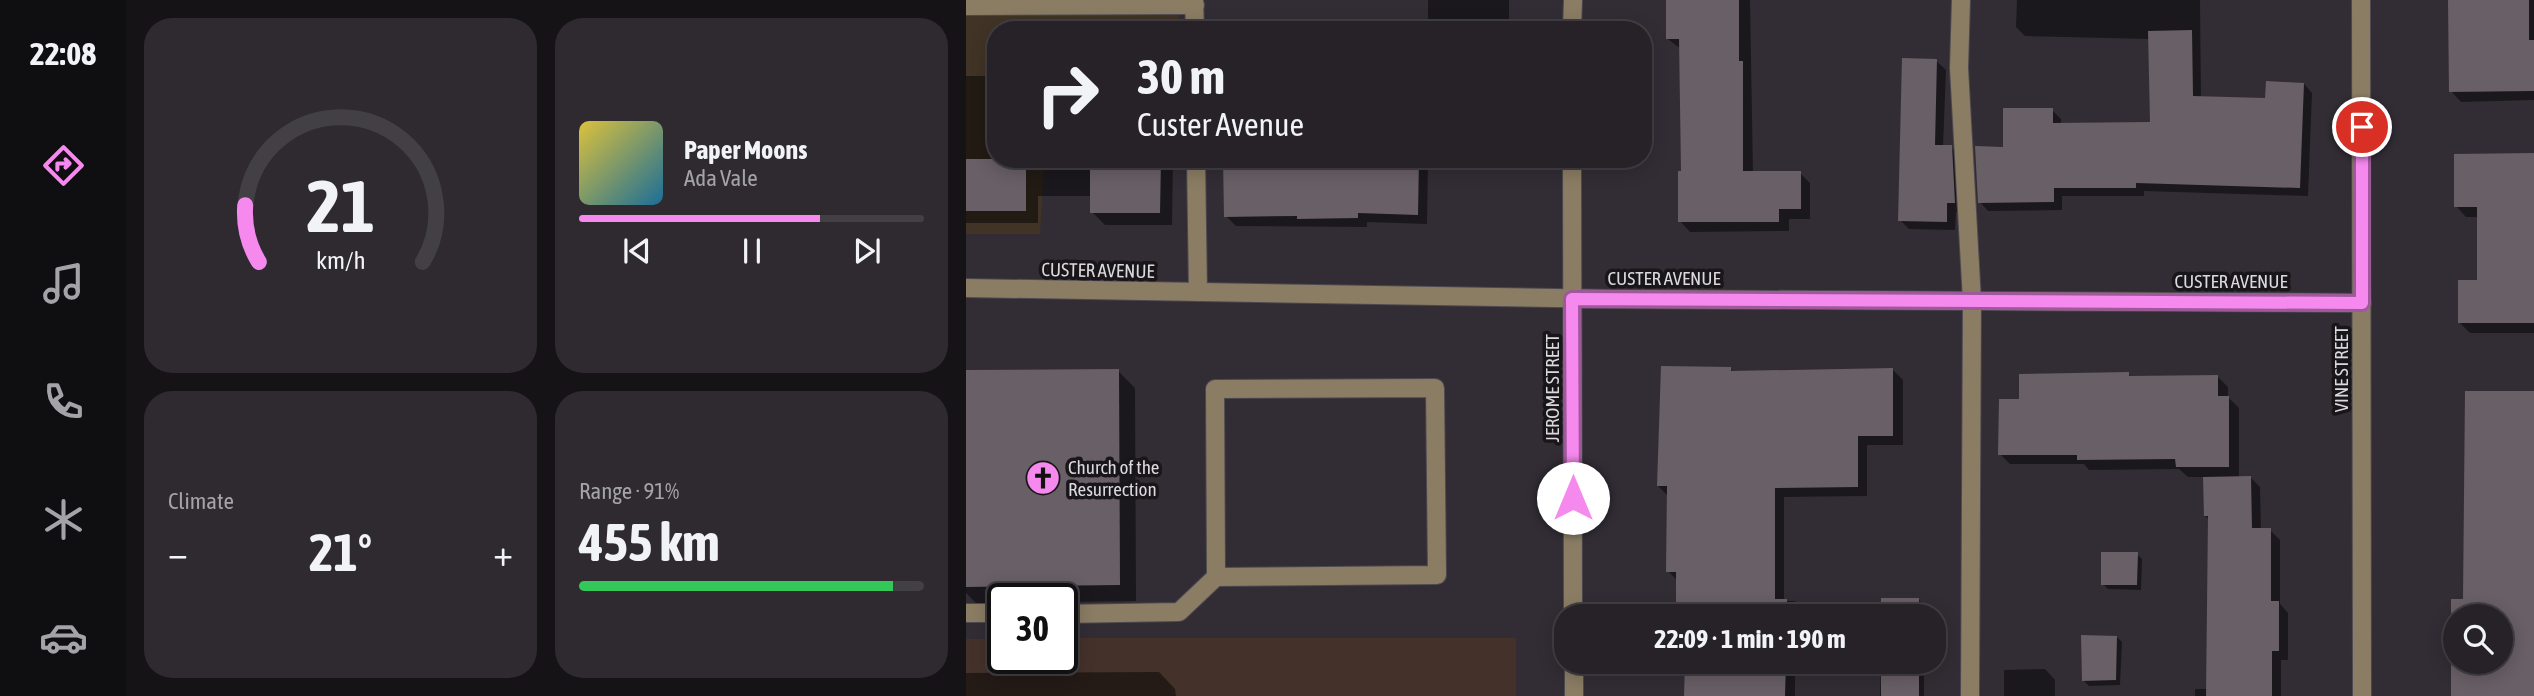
<!DOCTYPE html>
<html lang="en">
<head>
<meta charset="utf-8">
<style>
	body { margin:0; font-family:"Asap Condensed",sans-serif; background:#2e2a30; color:#f1f3f6; height:100vh; display:flex; flex-direction:column; font-size:26px; white-space:nowrap }
	* { box-sizing:border-box; margin:0 }
	p { font-size:23px; color:#a4a4a8 }
	.icon { flex:none; width:38px; height:38px; fill:none; stroke:currentColor; stroke-width:2; stroke-linecap:round; stroke-linejoin:round }
	.map { position:relative; flex:1; overflow:hidden }
	.details { display:flex; flex-direction:column; gap:18px; padding:18px; background:#151316; width:840px }
	.details>* { flex:none }
	.hud { position:absolute; left:21px; top:21px; width:665px; height:147px; border-radius:28px; box-shadow:0 4px 18px #0003,0 0 0 2px #423f45; background:#262228; color:#f1f3f6; overflow:hidden }
	.controls { position:absolute; left:1477px; top:604px; display:grid; gap:14px }
	.controls a { display:grid; place-items:center; width:70px; height:70px; border-radius:50%; background:#262228; box-shadow:0 4px 18px #0003,0 0 0 2px #423f45; font-size:35px }
	.speed { position:absolute; left:21px; top:583px; display:flex; gap:14px; font-size:35px; font-weight:700; text-align:center }
	.speed>* { display:grid; place-content:center; width:91px; height:91px; border-radius:50%; background:#262228; box-shadow:0 4px 18px #0003,0 0 0 2px #423f45; line-height:1 }
	.speed .limit { border:4px solid #111; border-radius:10px; background:#fff; color:#111 }
	.pin { position:absolute; display:grid; place-items:center; width:60px; height:60px; color:#fff; margin:-30px; border:4px solid #fff; border-radius:50%; box-shadow:0 2px 7px #0007 }
	.me { position:absolute; width:77px; margin:-38px; rotate:0deg; stroke-linejoin:round; filter:drop-shadow(0 0 5px #0008) }
	.turn { display:flex; align-items:center; gap:24px; height:147px; padding:0 35px; font-size:32px }
	.turn .icon { width:91px; height:91px; stroke-width:2.5 }
	.turn b { display:block; font-size:49px; line-height:60px }
	.big { font-size:52px; font-weight:700; line-height:1.1 }
	.details .tile { flex:1; display:flex; flex-direction:column; justify-content:center; gap:10px; min-width:0; padding:0 24px; border-radius:28px; background:#2e2a30 }
	.details .dial { align-items:center; gap:0 }
	.dial svg { height:182px; overflow:visible; fill:none; stroke:#423f45; stroke-width:7; stroke-linecap:round; text-anchor:middle }
	.dial text { fill:#f1f3f6; stroke:none }
	.song { display:flex; align-items:center; gap:21px }
	.cover { width:84px; height:84px; border-radius:10px; background:linear-gradient(135deg,hsl(50 70% 55%),hsl(200 70% 35%)) }
	.played { height:7px; border-radius:4px; background:linear-gradient(90deg,#f589ee 70%,#423f45 70%) }
	.keys { display:flex; justify-content:space-around; direction:ltr }
	.heat { display:flex; justify-content:space-between; align-items:center; font-size:38px; direction:ltr }
	.charge { height:10px; border-radius:5px; background:linear-gradient(90deg,#34c759 91%,#423f45 0) }
	.details .tiles { flex:1; display:grid; gap:18px; grid-template-columns:repeat(2,1fr) }
	.trip { position:absolute; left:588px; top:604px; width:392px; height:70px; border-radius:28px; background:#262228; box-shadow:0 4px 18px #0003,0 0 0 2px #423f45; font-weight:700; line-height:70px; text-align:center }
	main { display:flex; flex:1; min-height:0 }
	.tabs { display:flex; flex-direction:column; width:126px; justify-content:space-around; align-items:center; background:#0f0e10; color:#a4a4a8 }
	.tabs .icon { width:49px; height:49px }
	.tabs .current { color:#f589ee }
	.tabs b { font-size:32px; color:#f1f3f6 }
	.map>svg:first-child { display:block }
	.commercial { fill:#413426 }
	.education { fill:#44322a }
	.shadow { fill:#0007; fill-rule:evenodd }
	.building { fill:#695f66; fill-rule:evenodd }
	.lines { fill:none; stroke-linecap:round; stroke-linejoin:round }
	.minor-casing { stroke:#4d4950; stroke-width:20 }
	.minor { stroke:#8b7d64; stroke-width:18 }
	.route-casing { stroke:#9f599b; stroke-width:18 }
	.route { stroke:#f589ee; stroke-width:12 }
	.labels { text-anchor:middle; dominant-baseline:central; stroke-width:7; stroke-linejoin:round; paint-order:stroke }
	.street-label { font-size:19px; fill:#dcd9de; stroke:#19161a }
	.poi-label { font-size:19px; fill:#dcd9de; stroke:#19161a; text-anchor:start }
</style>
</head>
<body>
<main>
<nav class="tabs">
<b>22:08</b>
<svg class="icon current" aria-label="directions" viewBox="0 0 24 24"><path d="M12 3l9 9-9 9-9-9zM9 14v-3h6M13 9l2 2-2 2"/></svg>
<svg class="icon" aria-label="music" viewBox="0 0 24 24"><path d="M9 18V5l10-2v13"/><circle cx="6" cy="18" r="3"/><circle cx="16" cy="16" r="3"/></svg>
<svg class="icon" aria-label="phone" viewBox="0 0 24 24"><path d="M5 4h4l2 5-3 2q2 4 5 5l2-3 5 2v4C11 20 4 13 5 4z"/></svg>
<svg class="icon" aria-label="climate" viewBox="0 0 24 24"><path d="M12 3v18M4 7l16 10M4 17L20 7"/></svg>
<svg class="icon" aria-label="car" viewBox="0 0 24 24"><path d="M5 17H2v-5l4-1 3-4h7l3 4 3 1v5h-3M9 17h6M6 11h13"/><circle cx="7" cy="17" r="2"/><circle cx="17" cy="17" r="2"/></svg>
</nav>
<section class="details">
<div class="tiles">
<div class="tile dial"><svg viewBox="0 0 100 80">
<path d="M14 69A42 42 0 1 1 86 69"/>
<path d="M14 69A42 42 0 0 1 8 44" stroke="#f589ee"/>
<text x="50" y="56" font-size="32" font-weight="700">21</text>
<text x="50" y="72" font-size="11">km/h</text>
</svg></div>
<div class="tile">
<div class="song"><i class="cover"></i><div><b>Paper Moons</b><p>Ada Vale</p></div></div>
<div class="played"></div>
<div class="keys"><svg class="icon" aria-label="previous" viewBox="0 0 24 24"><path d="M18 5L8 12l10 7zM5 5v14"/></svg><svg class="icon" aria-label="pause" viewBox="0 0 24 24"><path d="M8 5v14M16 5v14"/></svg><svg class="icon" aria-label="next" viewBox="0 0 24 24"><path d="M6 5l10 7-10 7zM19 5v14"/></svg></div>
</div>
<div class="tile"><p>Climate</p>
<div class="heat"><a>−</a><b class="big">21°</b><a>+</a></div>
</div>
<div class="tile"><p>Range · 91%</p><b class="big">455 km</b><div class="charge"></div></div>
</div>
</section>
<div class="map">
<svg width="1568" height="696" viewBox="0 0 1568 696">
	<rect width="100%" height="100%" fill="#322d35"/>
	<polygon class="commercial" points="0,0 213,0 213,30 30,30 30,159 78,159 74,234 0,234"/>
	<polygon class="education" points="96,638 550,638 550,696 0,696 0,639 37,639 37,658 96,658"/>
	<g class="shadow">
		<rect x="462" y="0" width="81" height="30"/>
		<polygon points="702,0 784,0 787,173 834,173 844,183 844,219 823,219 823,231 724,232 714,221 717,173 715,49 702,39"/>
		<polygon points="1051,0 1234,0 1235,98 1301,99 1338,84 1346,93 1342,196 1178,191 1178,196 1096,196 1096,210 1022,211 1014,202 1039,149 1086,110 1095,119 1095,125 1186,123 1184,39 1059,36 1050,27"/>
		<polygon points="1483,0 1568,0 1568,100 1495,102 1485,91"/>
		<polygon points="970,61 980,70 977,147 985,147 995,157 998,212 990,212 989,230 943,229 934,220"/>
		<polygon points="0,76 30,76 30,159 207,159 206,225 139,225 126,212 126,196 72,196 72,223 0,223"/>
		<polygon points="1568,155 1568,333 1504,333 1494,323 1513,282 1513,217 1500,217 1490,206"/>
		<polygon points="259,159 462,159 461,224 401,222 401,227 270,226 260,216"/>
		<polygon points="764,369 768,372 927,370 937,380 937,445 901,445 901,496 818,497 818,601 829,601 839,611 839,616 712,616 712,581 702,571 702,496 692,486"/>
		<polygon points="152,371 169,388 170,601 96,602 96,598 37,598 37,603 11,604 0,593 0,372"/>
		<polygon points="1162,374 1166,378 1252,377 1262,387 1262,397 1273,408 1273,478 1284,477 1294,487 1295,530 1304,530 1314,540 1314,604 1322,613 1322,660 1315,660 1315,696 1229,696 1229,689 1242,689 1244,520 1239,516 1239,477 1222,477 1213,469 1123,470 1118,464 1044,464 1034,454 1054,400"/>
		<path d="M 1568,393 L 1568,696 L 1487,696 L 1487,601 L 1499,601 ZM 1489,616 L 1535,616 L 1535,662 L 1489,662 Z"/>
		<polygon points="1171,554 1176,559 1175,590 1142,589 1137,584"/>
		<polygon points="917,600 953,600 958,605 958,616 917,616"/>
		<polygon points="1151,637 1156,642 1154,685 1123,686 1118,681"/>
		<polygon points="721,662 829,662 829,696 720,696"/>
		<polygon points="915,662 958,662 958,696 914,696"/>
		<polygon points="1079,669 1089,680 1089,696 1038,696 1038,670"/>
		<polygon points="193,672 209,689 210,696 0,696 0,673"/>
	</g>
	<g class="building">
		<polygon points="700,0 773,0 773,61 777,61 777,171 835,171 835,209 813,209 813,222 712,222 712,171 715,171 713,39 700,39"/>
		<polygon points="1482,0 1563,0 1563,40 1568,40 1568,91 1483,92"/>
		<polygon points="1226,30 1227,96 1299,98 1300,81 1338,83 1334,188 1170,183 1170,188 1088,188 1088,202 1012,203 1009,146 1037,147 1037,108 1087,108 1087,123 1184,122 1182,31"/>
		<polygon points="936,58 971,59 969,145 986,145 989,203 981,203 981,222 932,221"/>
		<polygon points="1568,153 1568,323 1492,323 1492,280 1511,280 1511,207 1488,207 1488,154"/>
		<rect x="0" y="159" width="60" height="52"/>
		<polygon points="124,159 195,159 194,213 124,213"/>
		<polygon points="257,159 453,159 452,215 392,213 392,218 331,219 331,216 258,217"/>
		<polygon points="695,366 765,367 765,371 927,368 927,436 892,436 892,487 809,488 809,599 821,599 821,616 710,616 710,572 700,572 701,486 691,486"/>
		<polygon points="153,369 154,585 0,587 0,370"/>
		<polygon points="1163,372 1163,376 1252,375 1252,396 1263,396 1263,467 1210,467 1209,459 1111,460 1111,455 1032,455 1033,399 1053,399 1053,374"/>
		<path d="M 1499,391 L 1568,391 L 1568,696 L 1485,696 L 1485,599 L 1497,599 ZM 1489,616 L 1535,616 L 1535,662 L 1489,662 Z"/>
		<polygon points="1285,476 1286,528 1305,528 1305,601 1313,601 1313,651 1306,651 1306,696 1240,696 1242,516 1238,516 1237,477"/>
		<polygon points="1135,552 1172,552 1171,585 1135,585"/>
		<rect x="915" y="598" width="38" height="18"/>
		<polygon points="1115,635 1151,636 1150,680 1116,681"/>
		<polygon points="719,662 820,662 819,696 718,696"/>
		<rect x="915" y="662" width="38" height="34"/>
	</g>
	<g class="lines">
		<g class="minor-casing">
			<g id="minor">
				<polyline points="228,0 229,30"/>
				<polyline points="995,0 993,68 1006,301 1004,696"/>
				<polyline points="1395,0 1396,696"/>
				<polyline points="0,6 229,5"/>
				<polyline points="606,30 607,0"/>
				<polyline points="230,159 232,292"/>
				<polyline points="606,159 607,616"/>
				<polyline points="0,288 650,299 1396,303"/>
				<polyline points="0,613 37,613"/>
				<polyline points="96,614 213,612 250,577 471,575 469,388 249,389 250,577"/>
				<polyline points="608,662 608,696"/>
			</g>
		</g>
		<use href="#minor" class="minor"/>
	</g>
	<g class="lines">
		<g class="route-casing">
			<polyline id="route" points="607,498 606,299 1396,303 1396,127"/>
		</g>
		<use href="#route" class="route"/>
	</g>
	<defs>
		<g id="church-disc" transform="scale(1.75)"><circle r="9.5" fill="#f589ee" stroke="#19161a"/><path d="M-1.2-6h2.4v3.5h3.3v2.4h-3.3V6h-2.4V-.1h-3.3v-2.4h3.3Z" fill="#111"/></g>
	</defs>
	<g fill-rule="evenodd">
		<use href="#church-disc" x="77" y="478"/>
	</g>
	<g class="labels">
		<g class="street-label">
			<text transform="translate(132 270) rotate(1)">CUSTER AVENUE</text>
			<text x="698" y="278">CUSTER AVENUE</text>
			<text x="1265" y="281">CUSTER AVENUE</text>
			<text transform="translate(1375 369) rotate(-90)">VINE STREET</text>
			<text transform="translate(586 388) rotate(-90)">JEROME STREET</text>
		</g>
		<g class="poi-label">
			<text x="102" y="467">Church of the<tspan x="102" dy="22">Resurrection</tspan></text>
		</g>
	</g>
</svg>
<div class="controls">
<a><svg class="icon" aria-label="search" viewBox="0 0 24 24"><circle cx="10" cy="10" r="6"/><path d="M15 15l6 6"/></svg></a>
</div>
<div class="speed"><div class="limit">30</div></div>
<div class="pin" style="left:1396px;top:127px;background:#d93025"><svg class="icon" aria-label="arrive" viewBox="0 0 24 24"><path d="M6 21V4h12l-3 4 3 4H6"/></svg></div>
<svg class="me" style="left:607px;top:498px" viewBox="-20 -20 40 40"><circle r="19" fill="#fff"/><path d="M0-13L10 11 0 6-10 11z" fill="#f589ee"/></svg>
<div class="trip">22:09 · 1 min · 190 m</div>
<div class="hud">
<div class="turn"><svg class="icon" aria-label="right" viewBox="0 0 24 24"><path d="M7 20v-9h11M14 6l5 5-5 5"/></svg><div><b>30 m</b>Custer Avenue</div></div>
</div>
</div>
</main>
</body>
</html>
